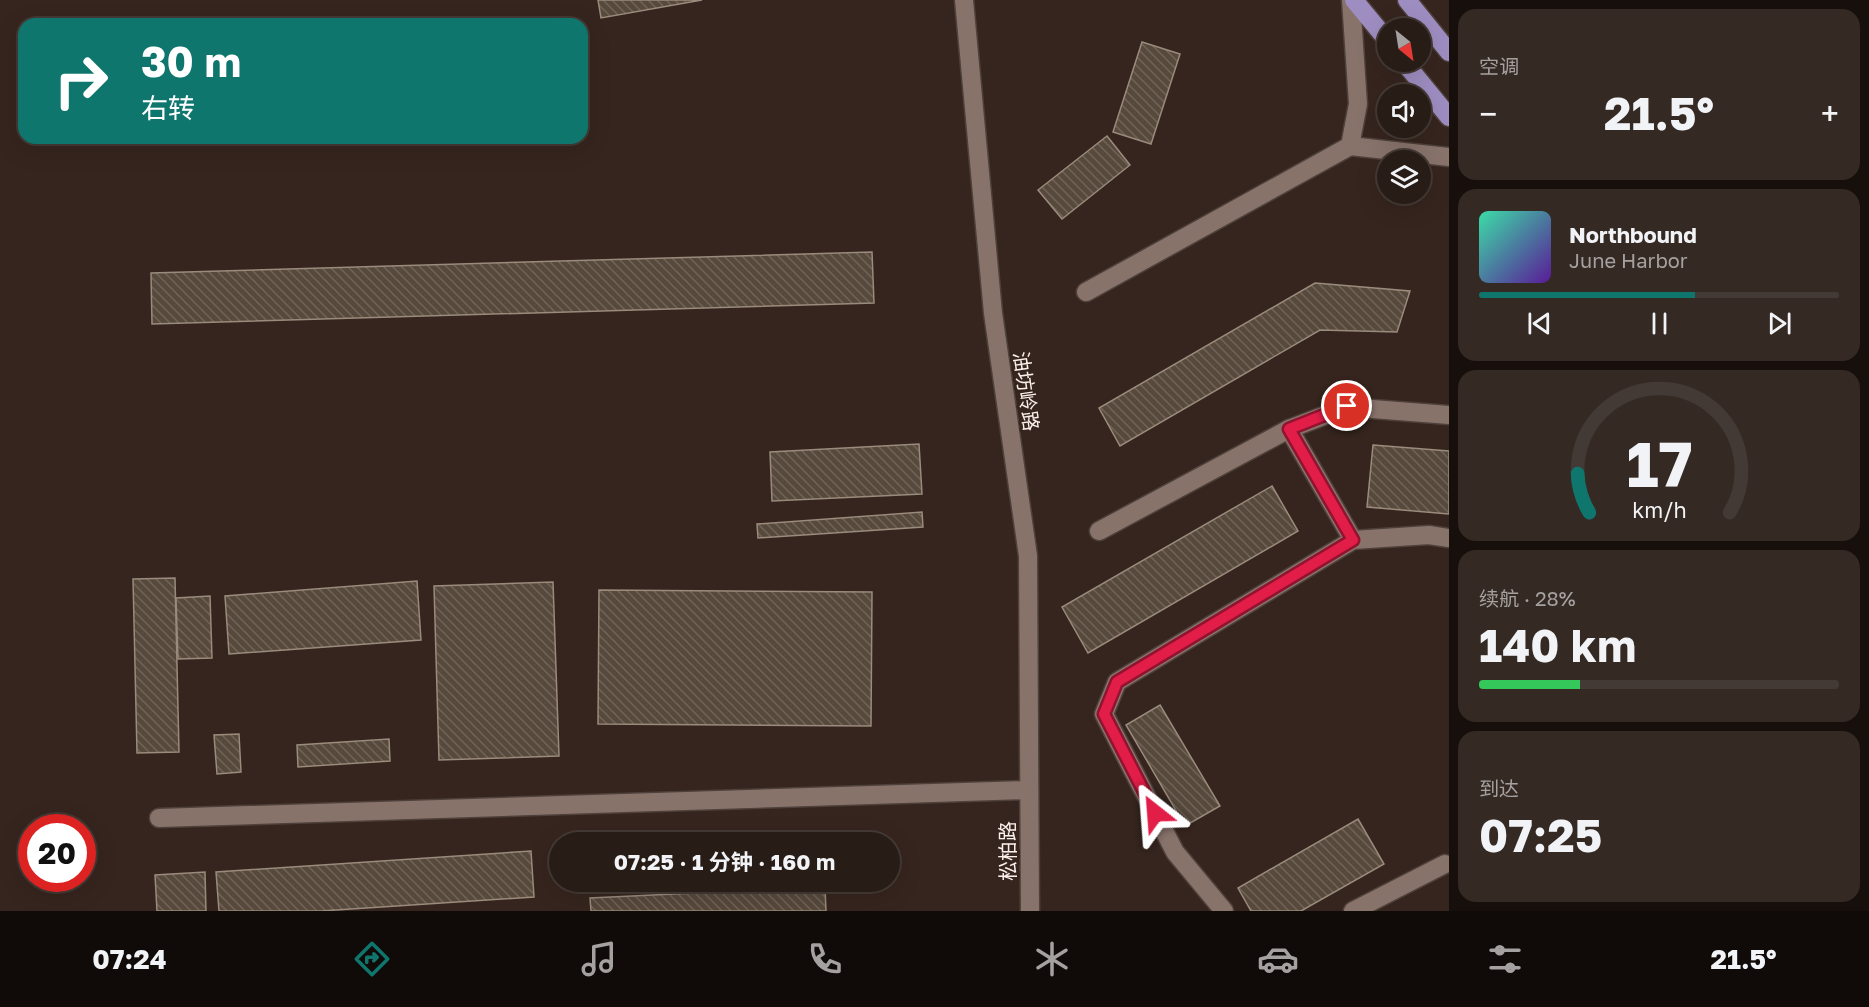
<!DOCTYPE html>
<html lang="zh">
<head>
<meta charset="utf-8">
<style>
	body { margin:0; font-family:"Golos Text","Noto Sans SC",sans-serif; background:#342923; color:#f1f3f6; height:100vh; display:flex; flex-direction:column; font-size:22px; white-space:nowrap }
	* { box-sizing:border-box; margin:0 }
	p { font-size:20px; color:#a5a1a1 }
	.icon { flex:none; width:33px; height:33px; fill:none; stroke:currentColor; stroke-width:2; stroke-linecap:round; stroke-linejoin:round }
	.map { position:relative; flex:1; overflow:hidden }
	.panel { display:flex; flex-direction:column; gap:9px; padding:9px; background:#160f0c; width:420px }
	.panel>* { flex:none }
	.guide { position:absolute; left:18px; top:18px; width:570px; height:126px; border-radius:18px; box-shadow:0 6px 24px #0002,0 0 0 2px #443a35; background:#0f766e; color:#fff; overflow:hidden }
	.needle { width:39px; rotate:150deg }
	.fabs { position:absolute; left:1377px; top:18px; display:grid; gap:12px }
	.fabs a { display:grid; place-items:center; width:54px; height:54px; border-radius:50%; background:#281c16; box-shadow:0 6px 24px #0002,0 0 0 2px #443a35; font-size:30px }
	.speed { position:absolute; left:18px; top:814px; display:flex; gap:12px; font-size:30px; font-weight:700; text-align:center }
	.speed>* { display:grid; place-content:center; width:78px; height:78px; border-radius:50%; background:#281c16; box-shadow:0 6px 24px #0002,0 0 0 2px #443a35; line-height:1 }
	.speed .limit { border:9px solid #d22; background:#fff; color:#111 }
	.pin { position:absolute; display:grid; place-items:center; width:51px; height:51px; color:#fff; margin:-26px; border:3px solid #fff; border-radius:50%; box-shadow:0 2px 6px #0007 }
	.me { position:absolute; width:66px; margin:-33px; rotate:332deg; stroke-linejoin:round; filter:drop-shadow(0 0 4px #0008) }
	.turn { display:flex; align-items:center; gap:21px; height:126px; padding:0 24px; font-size:27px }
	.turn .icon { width:78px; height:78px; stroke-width:2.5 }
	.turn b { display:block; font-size:42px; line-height:51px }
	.big { font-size:45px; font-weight:700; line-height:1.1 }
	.panel .widget { flex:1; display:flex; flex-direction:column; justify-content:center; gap:9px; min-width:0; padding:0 21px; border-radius:18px; background:#342923 }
	.panel .dial { align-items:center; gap:0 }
	.dial svg { height:156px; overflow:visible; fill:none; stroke:#443a35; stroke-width:7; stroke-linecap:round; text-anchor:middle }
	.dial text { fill:#f1f3f6; stroke:none }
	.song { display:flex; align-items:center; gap:18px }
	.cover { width:72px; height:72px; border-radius:9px; background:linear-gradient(135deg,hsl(160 70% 55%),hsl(270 70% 35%)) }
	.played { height:6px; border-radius:3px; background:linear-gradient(90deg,#0f766e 60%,#443a35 60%) }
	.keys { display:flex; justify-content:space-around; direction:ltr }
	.heat { display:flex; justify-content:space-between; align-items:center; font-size:33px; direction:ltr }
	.charge { height:9px; border-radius:4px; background:linear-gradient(90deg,#34c759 28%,#443a35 0) }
	.trip { position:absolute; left:549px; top:832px; width:351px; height:60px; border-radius:30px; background:#281c16; box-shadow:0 6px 24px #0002,0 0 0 2px #443a35; font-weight:700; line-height:60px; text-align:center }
	.menu { display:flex; height:96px; justify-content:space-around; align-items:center; background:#100b09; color:#a5a1a1 }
	.menu .icon { width:42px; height:42px }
	.menu .current { color:#0f766e }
	.menu b { font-size:27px; color:#f1f3f6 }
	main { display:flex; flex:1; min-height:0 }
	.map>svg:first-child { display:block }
	.building { fill:url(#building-back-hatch); stroke:#9a8b7c; stroke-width:1.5 }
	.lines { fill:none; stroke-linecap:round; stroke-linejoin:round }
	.minor-casing { stroke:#4e403a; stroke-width:21 }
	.major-casing { stroke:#4e403a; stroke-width:21 }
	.minor { stroke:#88736b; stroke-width:18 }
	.major { stroke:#9e8dc1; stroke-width:18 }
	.route-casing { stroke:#92132f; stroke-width:15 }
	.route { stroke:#e11d48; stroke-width:10 }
	.labels { text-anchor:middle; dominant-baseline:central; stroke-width:6; stroke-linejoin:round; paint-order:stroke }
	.street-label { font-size:20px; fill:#fcf0ec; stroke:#36251e }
</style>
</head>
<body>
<main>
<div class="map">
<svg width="1449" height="911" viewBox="0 0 1449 911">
	<defs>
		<pattern id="building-back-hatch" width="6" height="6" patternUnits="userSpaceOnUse" patternTransform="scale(1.5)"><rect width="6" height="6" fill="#57493c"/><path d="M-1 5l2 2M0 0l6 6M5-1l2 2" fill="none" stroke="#706458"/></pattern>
	</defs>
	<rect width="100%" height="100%" fill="#36251e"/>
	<g class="building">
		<polygon points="598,0 702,0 601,18"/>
		<polygon points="1142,42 1180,54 1151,144 1113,132"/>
		<polygon points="1107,136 1130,165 1062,219 1038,190"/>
		<polygon points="872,252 874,303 152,324 151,273"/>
		<polygon points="1315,283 1410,291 1397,332 1320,330 1120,446 1099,408"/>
		<polygon points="919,444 922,494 772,501 770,452"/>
		<polygon points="1373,445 1449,451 1449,514 1367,507"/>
		<polygon points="1272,486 1298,531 1088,653 1062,607"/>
		<polygon points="922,512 923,527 758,538 757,524"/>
		<polygon points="175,578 179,752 137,753 133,579"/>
		<polygon points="417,581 421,640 229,654 225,596"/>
		<polygon points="553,582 559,756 439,760 434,586"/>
		<polygon points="599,590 872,592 871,726 598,724"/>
		<polygon points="210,596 212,658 178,659 176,598"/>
		<polygon points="1160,705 1220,806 1185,826 1126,725"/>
		<polygon points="239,734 241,772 217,774 214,735"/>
		<polygon points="389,739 390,761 298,767 297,745"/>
		<polygon points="1358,819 1384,864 1301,911 1251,911 1238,888"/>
		<polygon points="531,851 534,897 321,911 219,911 216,872"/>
		<polygon points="205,872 206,911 157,911 155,875"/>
		<polygon points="825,887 826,911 591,911 590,898"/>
	</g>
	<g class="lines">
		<g class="minor-casing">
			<g id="minor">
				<polyline points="964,0 993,313 1028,556 1030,911"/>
				<polyline points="1351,0 1358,104 1350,146 1449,157"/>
				<polyline points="1086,292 1350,146"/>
				<polyline points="1289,429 1353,540"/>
				<polyline points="1099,531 1289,429 1347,407 1449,415"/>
				<polyline points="159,818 1029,790"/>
				<polyline points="1224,911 1175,852 1104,714 1117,682 1353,540 1429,535 1449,538"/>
				<polyline points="1353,911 1445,864"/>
			</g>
		</g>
		<g class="major-casing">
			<g id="major">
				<polyline points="1354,0 1388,41"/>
				<polyline points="1407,0 1449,52"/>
				<polyline points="1404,62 1449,117"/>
			</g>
		</g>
		<use href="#minor" class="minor"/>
		<use href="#major" class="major"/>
	</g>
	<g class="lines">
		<g class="route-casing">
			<polyline id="route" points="1155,813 1104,714 1117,682 1353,540 1289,429 1347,406"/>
		</g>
		<use href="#route" class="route"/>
	</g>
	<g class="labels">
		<g class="street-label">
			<text transform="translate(1027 391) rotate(82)">油坊岭路</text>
			<text transform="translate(1007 851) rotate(-90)">松柏路</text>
		</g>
	</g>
</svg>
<div class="fabs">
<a><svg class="needle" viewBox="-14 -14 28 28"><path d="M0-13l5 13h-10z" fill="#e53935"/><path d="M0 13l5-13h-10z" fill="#a5a1a1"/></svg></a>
<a><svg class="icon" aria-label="sound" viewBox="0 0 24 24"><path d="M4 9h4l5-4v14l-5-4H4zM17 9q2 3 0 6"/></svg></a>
<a><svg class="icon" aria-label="layers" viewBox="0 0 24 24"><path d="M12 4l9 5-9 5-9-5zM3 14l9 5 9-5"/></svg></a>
</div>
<div class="speed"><div class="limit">20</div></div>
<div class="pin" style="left:1347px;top:406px;background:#d93025"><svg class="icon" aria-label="arrive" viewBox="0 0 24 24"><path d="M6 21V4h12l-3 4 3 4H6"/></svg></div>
<svg class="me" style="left:1155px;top:813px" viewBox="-20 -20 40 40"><path d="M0-17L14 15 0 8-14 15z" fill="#e11d48" stroke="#fff" stroke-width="4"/></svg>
<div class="trip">07:25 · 1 分钟 · 160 m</div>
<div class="guide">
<div class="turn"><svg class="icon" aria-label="right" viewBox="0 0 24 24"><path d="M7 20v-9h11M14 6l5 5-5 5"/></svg><div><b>30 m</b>右转</div></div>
</div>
</div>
<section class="panel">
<div class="widget"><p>空调</p>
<div class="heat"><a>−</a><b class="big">21.5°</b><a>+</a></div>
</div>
<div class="widget">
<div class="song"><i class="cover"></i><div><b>Northbound</b><p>June Harbor</p></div></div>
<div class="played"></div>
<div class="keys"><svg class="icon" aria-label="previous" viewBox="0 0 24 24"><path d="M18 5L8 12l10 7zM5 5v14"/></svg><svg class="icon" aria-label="pause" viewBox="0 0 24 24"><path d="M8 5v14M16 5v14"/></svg><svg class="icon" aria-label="next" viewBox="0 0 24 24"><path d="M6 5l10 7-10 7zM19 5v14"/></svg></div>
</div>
<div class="widget dial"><svg viewBox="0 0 100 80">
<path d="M14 69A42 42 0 1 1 86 69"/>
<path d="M14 69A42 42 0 0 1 8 49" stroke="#0f766e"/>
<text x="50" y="56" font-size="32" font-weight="700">17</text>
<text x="50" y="72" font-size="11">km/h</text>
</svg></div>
<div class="widget"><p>续航 · 28%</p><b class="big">140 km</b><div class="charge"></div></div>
<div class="widget"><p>到达</p><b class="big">07:25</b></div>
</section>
</main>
<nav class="menu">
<b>07:24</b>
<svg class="icon current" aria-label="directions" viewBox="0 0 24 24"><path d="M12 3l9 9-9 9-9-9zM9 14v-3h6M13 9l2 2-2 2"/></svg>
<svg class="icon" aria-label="music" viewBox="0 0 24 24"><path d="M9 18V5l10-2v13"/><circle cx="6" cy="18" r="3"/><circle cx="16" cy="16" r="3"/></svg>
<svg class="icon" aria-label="phone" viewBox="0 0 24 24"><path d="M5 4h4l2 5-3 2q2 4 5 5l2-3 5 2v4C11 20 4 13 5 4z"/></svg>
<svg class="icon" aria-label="climate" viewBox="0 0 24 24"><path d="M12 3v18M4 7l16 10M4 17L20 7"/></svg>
<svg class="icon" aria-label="car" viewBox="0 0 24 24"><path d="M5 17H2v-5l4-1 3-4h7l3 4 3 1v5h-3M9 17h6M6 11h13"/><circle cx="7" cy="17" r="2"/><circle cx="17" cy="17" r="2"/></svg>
<svg class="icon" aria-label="filters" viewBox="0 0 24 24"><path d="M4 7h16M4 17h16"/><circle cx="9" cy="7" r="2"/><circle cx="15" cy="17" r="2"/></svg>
<b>21.5°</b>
</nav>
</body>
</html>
